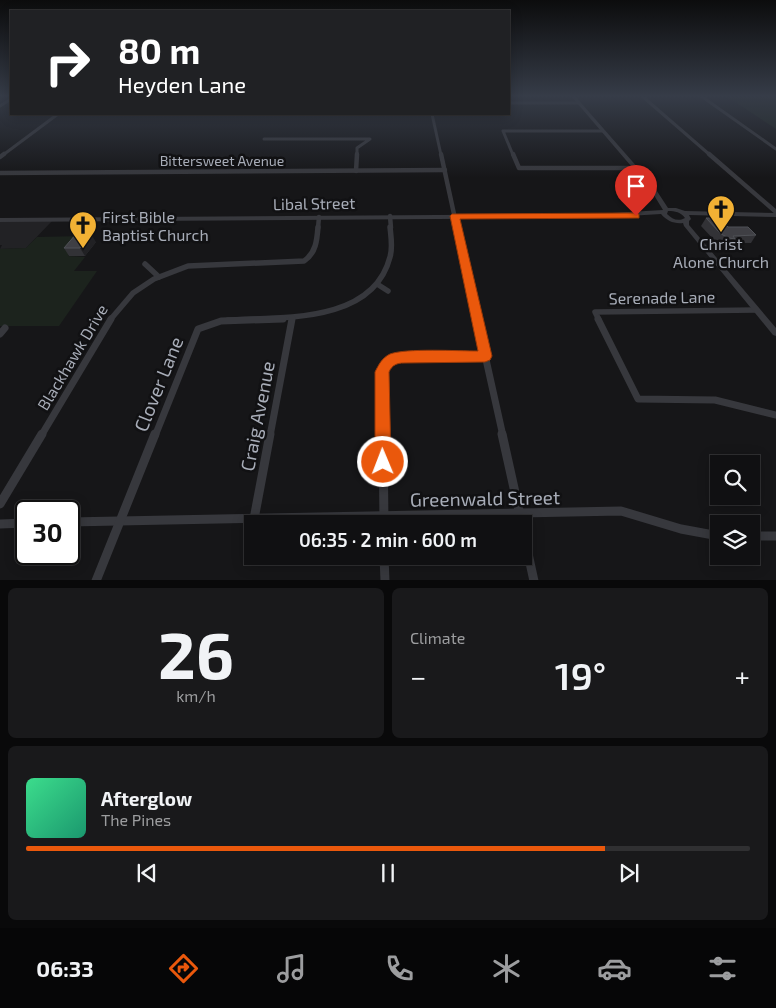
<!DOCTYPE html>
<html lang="en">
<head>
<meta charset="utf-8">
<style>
	body { margin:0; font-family:"Exo 2",sans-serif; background:#19191b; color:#f1f3f6; height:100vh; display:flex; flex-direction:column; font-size:19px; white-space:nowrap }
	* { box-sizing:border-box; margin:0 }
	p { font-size:16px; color:#9c9d9f }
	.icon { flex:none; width:28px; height:28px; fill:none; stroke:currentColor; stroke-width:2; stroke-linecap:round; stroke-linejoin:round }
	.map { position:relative; height:580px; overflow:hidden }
	.panel { display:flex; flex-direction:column; gap:8px; padding:8px; background:#09090a; flex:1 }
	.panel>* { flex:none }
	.guide { position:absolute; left:10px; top:10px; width:500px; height:105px; border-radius:0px; box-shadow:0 2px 12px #0003,0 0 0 1px #303032; background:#202124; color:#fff; overflow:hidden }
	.buttons { position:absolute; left:710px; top:455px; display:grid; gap:10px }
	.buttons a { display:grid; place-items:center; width:50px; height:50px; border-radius:0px; background:#101012; box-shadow:0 2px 12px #0003,0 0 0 1px #303032; font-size:25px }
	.speed { position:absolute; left:15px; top:500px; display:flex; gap:10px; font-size:25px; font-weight:700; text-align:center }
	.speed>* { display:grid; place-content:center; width:65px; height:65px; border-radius:50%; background:#101012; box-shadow:0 2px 12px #0003,0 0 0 1px #303032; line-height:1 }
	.speed .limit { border:2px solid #111; border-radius:8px; background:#fff; color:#111 }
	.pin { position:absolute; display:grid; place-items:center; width:42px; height:42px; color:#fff; margin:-51px -21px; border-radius:50% 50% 50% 0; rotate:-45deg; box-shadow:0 0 5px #0007 }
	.pin .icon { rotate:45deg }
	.me { position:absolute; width:55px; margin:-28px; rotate:359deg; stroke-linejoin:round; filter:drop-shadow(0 0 4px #0008) }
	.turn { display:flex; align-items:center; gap:18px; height:105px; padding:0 25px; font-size:22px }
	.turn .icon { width:65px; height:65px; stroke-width:2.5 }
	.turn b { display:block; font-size:35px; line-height:42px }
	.big { font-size:38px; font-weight:600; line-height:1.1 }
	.panel .widget { flex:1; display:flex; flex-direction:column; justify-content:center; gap:8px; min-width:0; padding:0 18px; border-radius:8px; background:#19191b }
	.panel .dial { align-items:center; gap:0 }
	.dial b { font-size:65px; line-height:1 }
	.song { display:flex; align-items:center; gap:15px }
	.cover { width:60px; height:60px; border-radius:8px; background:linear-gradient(135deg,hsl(150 70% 55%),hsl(160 70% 35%)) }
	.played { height:5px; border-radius:2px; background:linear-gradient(90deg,#ea580c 80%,#303032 80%) }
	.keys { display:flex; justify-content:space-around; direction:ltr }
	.heat { display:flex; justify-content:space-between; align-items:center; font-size:28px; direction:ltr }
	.panel .tiles { flex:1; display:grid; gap:8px; grid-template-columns:1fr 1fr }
	.widget:last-child { grid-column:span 2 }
	.trip { position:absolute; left:244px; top:515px; width:288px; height:50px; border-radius:0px; background:#101012; box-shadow:0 2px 12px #0003,0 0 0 1px #303032; font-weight:600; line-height:50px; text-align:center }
	.menu { display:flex; height:80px; justify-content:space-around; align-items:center; background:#060607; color:#9c9d9f }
	.menu .icon { width:35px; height:35px }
	.menu .current { color:#ea580c }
	.menu b { font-size:22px; color:#f1f3f6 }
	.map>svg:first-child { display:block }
	.built { fill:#222225 }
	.green { fill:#1c231d }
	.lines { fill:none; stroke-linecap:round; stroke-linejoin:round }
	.minor-far4 { stroke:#37383d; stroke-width:3 }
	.minor-far3 { stroke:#37383d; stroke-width:4.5 }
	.minor-far2 { stroke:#37383d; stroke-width:5.5 }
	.minor-far1 { stroke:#37383d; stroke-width:7 }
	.minor { stroke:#37383d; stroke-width:9 }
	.tertiary { fill:#37383d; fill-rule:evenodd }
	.wall { fill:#323236 }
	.shaded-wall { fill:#212124 }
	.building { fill:#3f3f44; stroke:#4f5156 }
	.route { fill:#ea580c; stroke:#983908 }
	.labels { text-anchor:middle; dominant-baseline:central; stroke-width:5; stroke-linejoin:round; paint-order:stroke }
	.far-street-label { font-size:14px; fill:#a8adb8; stroke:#111113 }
	.street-label { font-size:16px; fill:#a8adb8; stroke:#111113 }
	.poi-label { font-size:16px; fill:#a8adb8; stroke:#111113; text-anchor:start }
	.near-street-label { font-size:19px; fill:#a8adb8; stroke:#111113 }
</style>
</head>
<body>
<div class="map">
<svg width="776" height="581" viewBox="0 0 776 581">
	<rect width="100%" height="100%" fill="#161618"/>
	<polygon class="built" points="0,220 53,220 26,248 0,249 2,245 0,245"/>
	<g class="green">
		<polygon points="726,96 776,96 776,129"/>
		<polygon points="84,236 68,256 85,257 74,271 97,271 59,326 0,326 0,249 26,248 37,237"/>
	</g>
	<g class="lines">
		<g class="minor-far4">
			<polyline points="642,96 710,155"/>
			<polyline points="701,96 776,149"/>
			<polyline points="509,103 579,103"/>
			<polyline points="0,106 11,99"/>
			<polyline points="432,114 441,155"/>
			<polyline points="264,139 370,139 357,148 357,155"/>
			<polyline points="3,155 58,114"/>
			<polyline points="513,155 503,131 603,131"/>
		</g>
		<g class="minor-far3">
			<polyline points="441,154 457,228"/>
			<polyline points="513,154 519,168 634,168"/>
			<polyline points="709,154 776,212"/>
			<polyline points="0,157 4,154"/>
			<polyline points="356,171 357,154"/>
			<polyline points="0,173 445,170"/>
			<polyline points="390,216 391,228"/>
			<polyline points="318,228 319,217"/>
		</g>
		<g class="minor-far2">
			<polyline points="457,227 477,320"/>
			<polyline points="145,264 159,277"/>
			<polyline points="377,284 388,291"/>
			<path d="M 110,320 L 133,293 L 154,279 L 188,266 L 304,261 C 316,253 317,240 318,227"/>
			<path d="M 228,320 C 281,317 373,324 390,257 C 393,248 391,237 390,227"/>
			<polyline points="599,320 595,312 756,310"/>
		</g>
		<g class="minor-far1">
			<polyline points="477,319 503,436"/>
			<polyline points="598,319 638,399 715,400 776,415"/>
			<polyline points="0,334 5,328"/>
			<polyline points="41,436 111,319"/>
			<polyline points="155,436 198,329 221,321 283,319"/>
			<polyline points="270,436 292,319"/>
			<polyline points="383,436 382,372 388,363 403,357 485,356"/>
		</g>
		<g class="minor">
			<polyline points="383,434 384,524"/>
			<polyline points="502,434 522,524"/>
			<polyline points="0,504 42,434"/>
			<polyline points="254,519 270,434"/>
			<polyline points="69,522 621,511 681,529 719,536"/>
			<polyline points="0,524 26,523"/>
			<polyline points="522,526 534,581"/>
			<polyline points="751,536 776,536"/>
			<polyline points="384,556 385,581"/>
			<polyline points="96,581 155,434"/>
		</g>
		<path class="tertiary" d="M 571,96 L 575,96 L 653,185 L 668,208 L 676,208 L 685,211 L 776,213 L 776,217 L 689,215 L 691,219 L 689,221 L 689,225 L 776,328 L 776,336 L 773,335 L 684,226 L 683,223 C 674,224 667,221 661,214 L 595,218 L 0,222 L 0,218 L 595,214 L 663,210 L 649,187 ZM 668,211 C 675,211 681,212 685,218 C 678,222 672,219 667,214 Z"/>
	</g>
	<g class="wall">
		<polygon points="706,218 728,227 756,235 751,243 732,243 729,246 724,246 716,242 701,226"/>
		<polygon points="96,242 85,256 69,256 64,248"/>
	</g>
	<polygon class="shaded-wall" points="91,234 96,242 85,256 80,248"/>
	<g class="building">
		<polygon points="706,218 719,218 728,227 748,227 756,235 733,236 735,239 729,238 721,234"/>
		<polygon points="76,234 91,234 80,248 64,248"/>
	</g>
	<linearGradient id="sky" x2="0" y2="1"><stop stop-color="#0c0c0d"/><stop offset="0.54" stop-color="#363c48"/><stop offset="1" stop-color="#363c48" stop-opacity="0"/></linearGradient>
	<rect width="776" height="178" fill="url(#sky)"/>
	<path class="route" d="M 636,213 L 639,214 L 639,218 L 460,219 L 492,356 L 490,360 L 485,362 L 404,363 C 397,363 392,365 389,372 L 391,462 L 389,467 L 383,470 L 378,467 L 375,462 L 375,372 C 379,364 382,358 390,354 C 406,348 458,351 478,351 L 450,216 L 452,214 Z"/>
	<defs>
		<g id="church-pin" transform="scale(1.4375)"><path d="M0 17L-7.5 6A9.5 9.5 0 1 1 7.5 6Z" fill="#f2b134" stroke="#111113"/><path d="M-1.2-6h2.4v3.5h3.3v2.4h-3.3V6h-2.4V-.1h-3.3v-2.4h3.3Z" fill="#111"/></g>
	</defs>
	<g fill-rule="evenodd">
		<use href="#church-pin" x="721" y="209"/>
		<use href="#church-pin" x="83" y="225"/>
	</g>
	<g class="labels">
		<g class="far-street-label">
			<text x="222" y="160">Bittersweet Avenue</text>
		</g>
		<g class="street-label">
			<text transform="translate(314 203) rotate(-1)">Libal Street</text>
			<text transform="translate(662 297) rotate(-1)">Serenade Lane</text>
			<text transform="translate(72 357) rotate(-59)">Blackhawk Drive</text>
		</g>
		<g class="poi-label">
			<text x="102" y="216">First Bible<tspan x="102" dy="18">Baptist Church</tspan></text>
			<text x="721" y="243" text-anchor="middle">Christ<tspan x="721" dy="18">Alone Church</tspan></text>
		</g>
		<g class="near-street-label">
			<text transform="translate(158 384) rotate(-68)">Clover Lane</text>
			<text transform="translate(257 416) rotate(-79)">Craig Avenue</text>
			<text transform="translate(485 498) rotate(-1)">Greenwald Street</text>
		</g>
	</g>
</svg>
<div class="buttons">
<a><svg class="icon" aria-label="search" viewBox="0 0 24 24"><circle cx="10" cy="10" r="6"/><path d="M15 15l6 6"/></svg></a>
<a><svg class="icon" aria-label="layers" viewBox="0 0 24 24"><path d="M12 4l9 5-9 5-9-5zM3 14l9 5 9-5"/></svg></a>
</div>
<div class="speed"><div class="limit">30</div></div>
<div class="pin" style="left:636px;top:216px;background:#d93025"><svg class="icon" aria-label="arrive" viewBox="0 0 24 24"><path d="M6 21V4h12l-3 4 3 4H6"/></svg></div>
<svg class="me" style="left:383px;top:462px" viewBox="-20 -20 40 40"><circle r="17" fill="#ea580c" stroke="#fff" stroke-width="3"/><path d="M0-11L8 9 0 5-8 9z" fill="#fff"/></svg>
<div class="trip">06:35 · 2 min · 600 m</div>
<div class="guide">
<div class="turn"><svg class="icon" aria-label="right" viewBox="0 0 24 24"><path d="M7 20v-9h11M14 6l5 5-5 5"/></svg><div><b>80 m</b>Heyden Lane</div></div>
</div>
</div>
<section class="panel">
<div class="tiles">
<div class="widget dial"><b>26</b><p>km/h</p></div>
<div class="widget"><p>Climate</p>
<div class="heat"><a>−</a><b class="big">19°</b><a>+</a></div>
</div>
<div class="widget">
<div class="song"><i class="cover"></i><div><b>Afterglow</b><p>The Pines</p></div></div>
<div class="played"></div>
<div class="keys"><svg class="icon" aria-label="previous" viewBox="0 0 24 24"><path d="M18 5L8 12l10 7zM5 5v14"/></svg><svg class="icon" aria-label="pause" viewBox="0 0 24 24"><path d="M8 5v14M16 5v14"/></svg><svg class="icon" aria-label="next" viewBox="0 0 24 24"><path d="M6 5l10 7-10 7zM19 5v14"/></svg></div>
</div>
</div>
</section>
<nav class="menu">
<b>06:33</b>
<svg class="icon current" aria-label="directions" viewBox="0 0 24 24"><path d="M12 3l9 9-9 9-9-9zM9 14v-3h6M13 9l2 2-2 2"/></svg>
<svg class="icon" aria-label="music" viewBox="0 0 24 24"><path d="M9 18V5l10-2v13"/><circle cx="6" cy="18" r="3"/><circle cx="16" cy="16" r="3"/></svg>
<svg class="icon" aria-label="phone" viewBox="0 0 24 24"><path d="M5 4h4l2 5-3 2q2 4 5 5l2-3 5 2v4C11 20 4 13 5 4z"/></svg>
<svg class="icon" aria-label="climate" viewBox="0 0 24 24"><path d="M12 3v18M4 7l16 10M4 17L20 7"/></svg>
<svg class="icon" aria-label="car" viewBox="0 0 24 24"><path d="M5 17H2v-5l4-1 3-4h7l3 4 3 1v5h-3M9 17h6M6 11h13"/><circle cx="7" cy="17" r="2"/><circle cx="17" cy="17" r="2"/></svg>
<svg class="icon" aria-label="filters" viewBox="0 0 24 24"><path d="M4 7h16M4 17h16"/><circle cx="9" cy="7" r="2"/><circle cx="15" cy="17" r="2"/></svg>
</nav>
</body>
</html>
